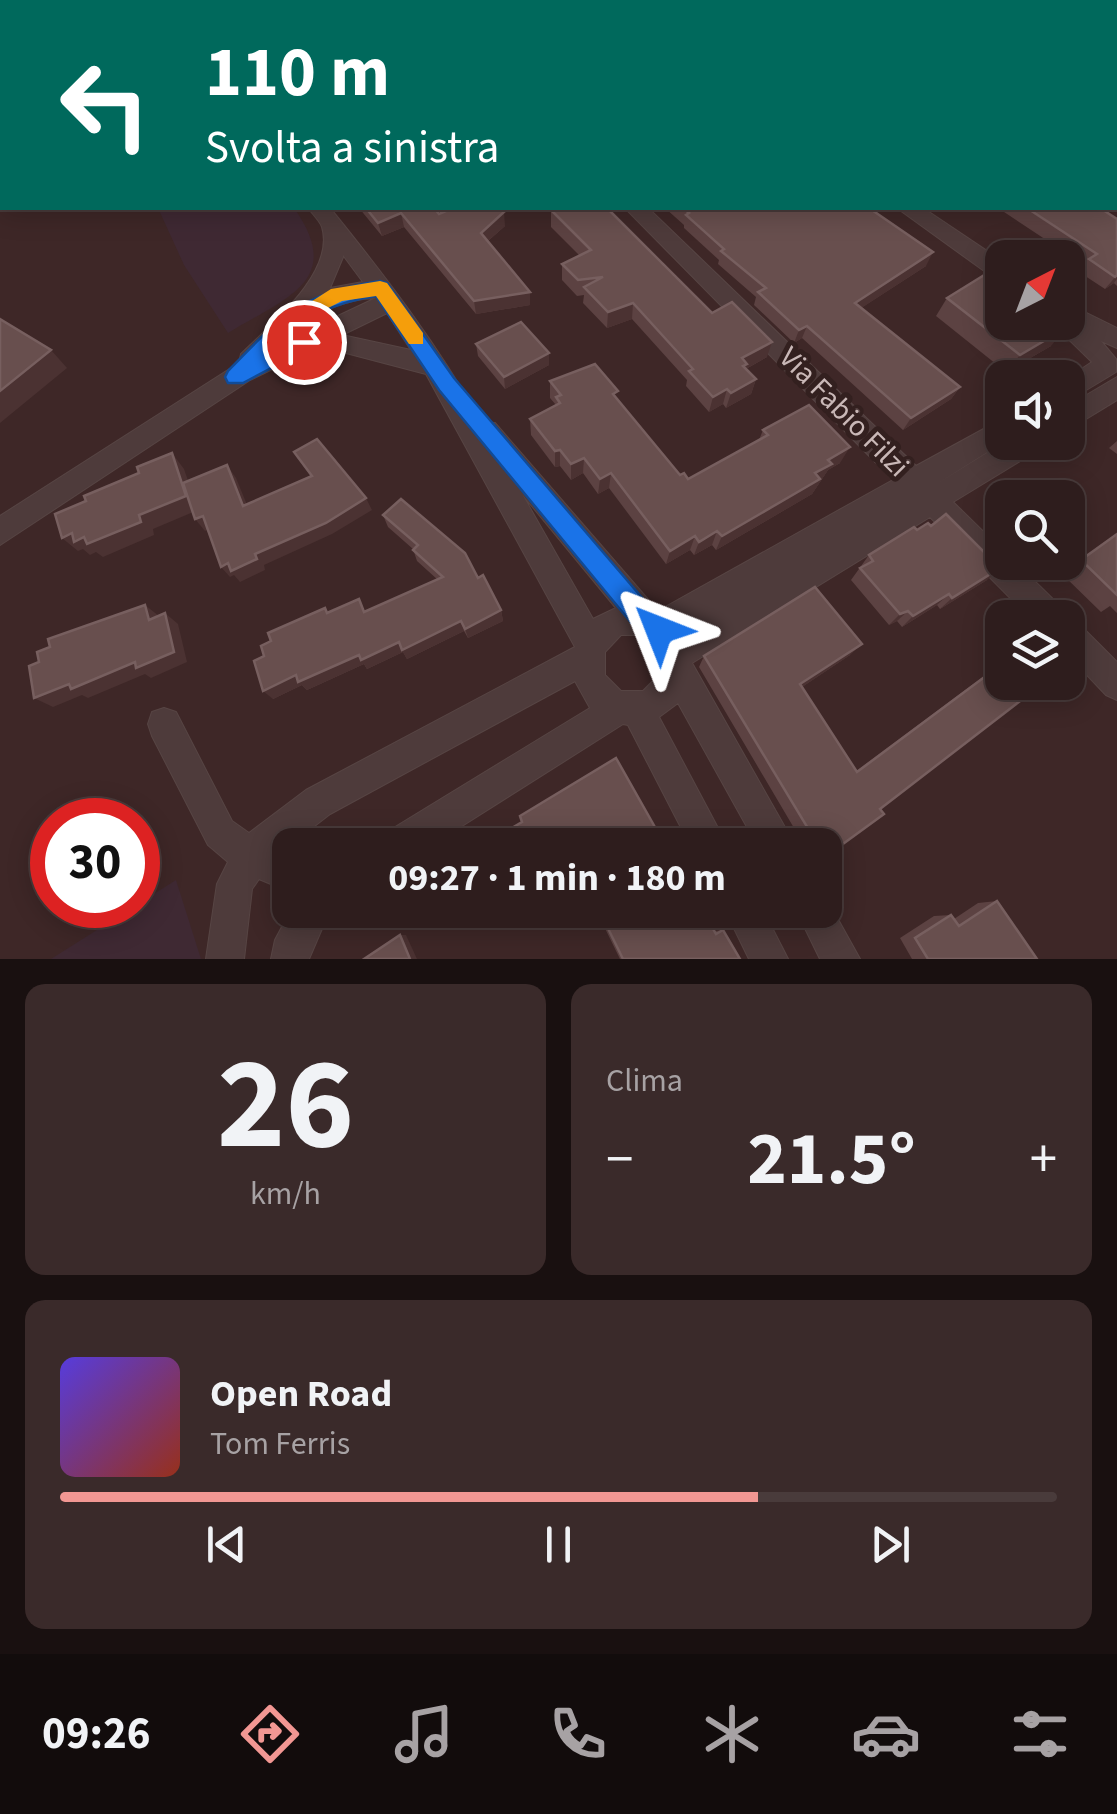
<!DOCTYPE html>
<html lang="it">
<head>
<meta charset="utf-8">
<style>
	body { margin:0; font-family:"Source Sans 3",sans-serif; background:#3a2a2a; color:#f1f3f6; height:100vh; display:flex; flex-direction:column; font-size:38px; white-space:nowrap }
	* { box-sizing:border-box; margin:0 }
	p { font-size:32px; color:#a7a2a4 }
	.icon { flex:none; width:55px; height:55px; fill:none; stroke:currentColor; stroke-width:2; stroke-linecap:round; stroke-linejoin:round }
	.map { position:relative; height:959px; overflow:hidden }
	.side { display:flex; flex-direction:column; gap:25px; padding:25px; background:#191010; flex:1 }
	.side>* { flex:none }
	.top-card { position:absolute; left:0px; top:0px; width:1118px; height:210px; box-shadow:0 5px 25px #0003,0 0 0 2px #493b3b; background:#00695c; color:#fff; overflow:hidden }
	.needle { width:65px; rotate:42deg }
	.fabs { position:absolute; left:985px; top:240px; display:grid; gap:20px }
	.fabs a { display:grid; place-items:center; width:100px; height:100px; border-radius:20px; background:#2e1d1d; box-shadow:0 5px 25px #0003,0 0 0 2px #493b3b; font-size:50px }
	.speed { position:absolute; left:30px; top:798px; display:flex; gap:20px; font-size:50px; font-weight:700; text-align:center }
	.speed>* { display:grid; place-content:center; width:130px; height:130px; border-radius:50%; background:#2e1d1d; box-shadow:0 5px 25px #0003,0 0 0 2px #493b3b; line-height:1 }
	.speed .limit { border:15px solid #d22; background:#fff; color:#111 }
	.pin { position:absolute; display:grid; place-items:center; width:85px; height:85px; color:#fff; margin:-42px; border:5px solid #fff; border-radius:50%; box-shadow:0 2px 10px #0007 }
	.me { position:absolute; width:110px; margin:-55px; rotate:315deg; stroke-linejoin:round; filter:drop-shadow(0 0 8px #0008) }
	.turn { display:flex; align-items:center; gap:35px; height:210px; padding:0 40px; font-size:45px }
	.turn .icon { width:130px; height:130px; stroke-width:2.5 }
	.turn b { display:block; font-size:70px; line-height:85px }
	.big { font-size:75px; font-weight:700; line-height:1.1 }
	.side .card { flex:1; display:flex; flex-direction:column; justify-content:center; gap:15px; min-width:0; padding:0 35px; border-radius:20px; background:#3a2a2a }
	.side .dial { align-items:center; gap:0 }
	.dial b { font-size:130px; line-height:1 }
	.song { display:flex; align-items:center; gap:30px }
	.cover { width:120px; height:120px; border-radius:15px; background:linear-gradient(135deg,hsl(250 70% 55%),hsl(10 70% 35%)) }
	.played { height:10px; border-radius:5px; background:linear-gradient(90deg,#f29793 70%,#493b3b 70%) }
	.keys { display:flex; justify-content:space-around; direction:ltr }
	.heat { display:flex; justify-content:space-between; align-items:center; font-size:55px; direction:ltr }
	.side .tiles { flex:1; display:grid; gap:25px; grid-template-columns:1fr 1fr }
	.card:last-child { grid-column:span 2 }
	.trip { position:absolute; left:272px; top:828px; width:570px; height:100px; border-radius:20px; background:#2e1d1d; box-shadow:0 5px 25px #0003,0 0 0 2px #493b3b; font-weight:700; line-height:100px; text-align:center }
	.dock { display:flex; height:160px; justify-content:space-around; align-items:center; background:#120c0c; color:#a7a2a4 }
	.dock .icon { width:70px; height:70px }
	.dock .selected { color:#f29793 }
	.dock b { font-size:45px; color:#f1f3f6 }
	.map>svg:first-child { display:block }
	.green { fill:#3f2933 }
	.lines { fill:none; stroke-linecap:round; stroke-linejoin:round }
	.river { stroke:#3c1b1a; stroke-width:55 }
	.lane-casing { stroke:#574544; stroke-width:2 }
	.street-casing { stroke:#574544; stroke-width:2 }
	.secondary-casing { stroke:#574544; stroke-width:42 }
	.lane { fill:#4e3b3b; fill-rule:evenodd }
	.street { fill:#4e3b3b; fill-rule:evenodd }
	.secondary { stroke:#614a49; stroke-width:40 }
	.rail-casing { stroke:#755d5d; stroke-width:8 }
	.rail { stroke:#33201f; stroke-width:5; stroke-dasharray:16; stroke-linecap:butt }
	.wall { fill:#5c4242 }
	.shaded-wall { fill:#4b3232 }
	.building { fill:#684f4e; stroke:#775f5f; stroke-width:2.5 }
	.route { fill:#1a73e8; stroke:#114b97; stroke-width:2.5 }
	.slow { fill:#f59e0b }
	.labels { text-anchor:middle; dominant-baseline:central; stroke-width:10; stroke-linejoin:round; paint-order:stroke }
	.street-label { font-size:30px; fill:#c9b8b7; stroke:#33201f }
</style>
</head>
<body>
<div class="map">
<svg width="1117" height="959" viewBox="0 0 1117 959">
	<rect width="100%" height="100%" fill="#3e2727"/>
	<g class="green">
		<path d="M 158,208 L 294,208 C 346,281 285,298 228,333 L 184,265 Z"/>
		<polygon points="176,880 201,959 51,959"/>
	</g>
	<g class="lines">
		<polyline class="river" points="25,2 32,0"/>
		<g class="lane-casing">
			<g id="lane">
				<polygon points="946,0 958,0 959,2 949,2"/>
				<polygon points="1115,74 1117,75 1117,81 1115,80"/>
			</g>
		</g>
		<g class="street-casing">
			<g id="street">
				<polygon points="487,0 510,0 512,2 489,2"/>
				<polygon points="690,0 712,0 714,2 692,2"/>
				<path d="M 308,208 L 330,208 C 385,276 438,345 481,422 L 495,423 L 658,611 L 893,480 L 625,208 L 648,208 L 916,466 L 1002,419 L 1003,442 L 935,485 L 1005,442 L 1042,442 L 1038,450 L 953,502 L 1002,550 L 1002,562 L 1015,562 L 1062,608 L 1066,618 L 1030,618 L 930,517 L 692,663 L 795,845 L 757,845 L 678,703 L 659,717 L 727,845 L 690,845 L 628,725 L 623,724 L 432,845 L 382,845 L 387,832 L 590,708 L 575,681 L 330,814 L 281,852 L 290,856 L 290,892 L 259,879 L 252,889 L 244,959 L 206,959 L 217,884 L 228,862 L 208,845 L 152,736 L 148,724 L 152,712 L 164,708 L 176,712 L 232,821 L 249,833 L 306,790 L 575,647 L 426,374 L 346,353 L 299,356 L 250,380 L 0,545 L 0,516 L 239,363 L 241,354 C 269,326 336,273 322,227 C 320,221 312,213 308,208 ZM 343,255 L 363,282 L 330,288 L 343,257 ZM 376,298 L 283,342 C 307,316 340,299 376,298 ZM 387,313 L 411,350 L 342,335 ZM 522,494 L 616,608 L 593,619 ZM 621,635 L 643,635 L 659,652 L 659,675 L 643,691 L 621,691 L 605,675 L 605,652 Z"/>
				<polygon points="897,208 923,208 1002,261 1002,280 994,278"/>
				<polygon points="1068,304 1117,328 1117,348 1101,341 1116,359 1116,372 1068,401 1068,378 1092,362 1053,324 1068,322"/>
				<polygon points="1117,377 1117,400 1068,430 1068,406"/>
				<polygon points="1068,619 1079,624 1117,662 1117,700 1106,695 1068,655"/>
				<polygon points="825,896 860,959 820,959 796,910 825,910"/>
				<polygon points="291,910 330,910 309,959 271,959 275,940"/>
				<polygon points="725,910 763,910 788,959 749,959"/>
			</g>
		</g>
		<g class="secondary-casing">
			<g id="secondary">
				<polyline points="287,2 295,0"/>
				<polyline points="0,92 2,91"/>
			</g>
		</g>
		<use href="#lane" class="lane"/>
		<use href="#street" class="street"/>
		<use href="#secondary" class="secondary"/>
		<g class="rail-casing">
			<g id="rail">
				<polyline points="1071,0 1077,2"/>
				<polyline points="1101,0 1107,2"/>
			</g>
		</g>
		<use href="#rail" class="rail"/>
	</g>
	<g class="wall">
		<polygon points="359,208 434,208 439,214 505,226 488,241 530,292 530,305 476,314 404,227 382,236"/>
		<polygon points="665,208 869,208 926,266 861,308 960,387 951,399 903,430 802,338 794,343 754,305 756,297 718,264 719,260 684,228 684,225"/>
		<polygon points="998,208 1100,208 1117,219 1117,286 1114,283 1105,289 1079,272 1084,265"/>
		<polygon points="551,210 712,313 767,357 746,369 756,379 751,394 726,408 723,404 709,412 686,386 687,380 632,319 607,328 583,303 584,295 577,296 562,280 562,264 580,256 551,227"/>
		<polygon points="947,298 1002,322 1051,346 1006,372 936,316"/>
		<polygon points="476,344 549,365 505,389 478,356"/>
		<polygon points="550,381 617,399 680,475 688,479 759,440 763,430 840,463 828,470 812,494 716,550 712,545 694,555 690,550 666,564 609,488 598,494 583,473 571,480 560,466 555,467 531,435 530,419 556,405 550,398"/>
		<polygon points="1117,441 1117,454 1109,448"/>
		<polygon points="383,515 478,578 501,610 503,621 468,638 464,631 407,659 403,652 367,669 364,664 307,690 302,685 273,699 264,656 328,613 366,612 438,580 417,561 413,549 388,527"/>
		<polygon points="917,530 987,580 940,609 937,605 902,627 897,621 889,625 851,580 869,555"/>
		<polygon points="1117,534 1117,613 1110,606 1101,612 1062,574"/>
		<polygon points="850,655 802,687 856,771 988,673 1002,664 825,845 804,845 699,667 704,656"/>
		<polygon points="997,901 1037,959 912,959 900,938 934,916 951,915 954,919 978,903"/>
		<polygon points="596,910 702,910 714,931 723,930 740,959 620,959"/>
	</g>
	<g class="shaded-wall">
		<polygon points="504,212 505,226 482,246 481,233"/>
		<polygon points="401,213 404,227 382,236 378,223"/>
		<polygon points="933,252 926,266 849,316 855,303"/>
		<polygon points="1117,275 1117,279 1114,283 1105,289"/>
		<polygon points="530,292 530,305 476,314 474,301"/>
		<polygon points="633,303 632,319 607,328 608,312"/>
		<polygon points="807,326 802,338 794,343 799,330"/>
		<polygon points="1066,328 1051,346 1006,372 1020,355"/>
		<polygon points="772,342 767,357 742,371 742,358"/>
		<polygon points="51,350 67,368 0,423 0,391"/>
		<polygon points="549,353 549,365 505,389 504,377"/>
		<polygon points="756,379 751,394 726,408 731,393"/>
		<polygon points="960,387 951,399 903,430 911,418"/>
		<polygon points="727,389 723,404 709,412 713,397"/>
		<polygon points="850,447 840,463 828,470 812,494 716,550 722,536 828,460"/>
		<polygon points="560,450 560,466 555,467 555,451"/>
		<polygon points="172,453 184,469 198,510 153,529 154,535 103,557 96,552 90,555 83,549 78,551 62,538 72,533 139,515"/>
		<polygon points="584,458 583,473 571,480 571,464"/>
		<polygon points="227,465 236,478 252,517 243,506"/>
		<polygon points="611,473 609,488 598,494 600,479"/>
		<polygon points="366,498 372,510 332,534 264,565 265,570 240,582 234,575 230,577 221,567"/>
		<polygon points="203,516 213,527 205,531 195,519"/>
		<polygon points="717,531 712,545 694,555 699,542"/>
		<polygon points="695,536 690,550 666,564 670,551"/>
		<polygon points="1000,568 987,580 940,609 952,598"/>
		<polygon points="949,594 937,605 902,627 913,616"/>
		<polygon points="145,605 159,616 149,620"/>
		<polygon points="501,610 503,621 468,638 465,629"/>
		<polygon points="908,611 897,621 889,625 900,614"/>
		<polygon points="165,613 178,624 187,662 151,678 145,674 88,698 82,695 53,707 34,698 69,684 135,662"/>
		<polygon points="461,621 464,631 407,659 403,652 367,669 364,664 307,690 302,685 273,699 263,691 296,675"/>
		<polygon points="862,644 850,655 790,695 800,684"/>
		<polygon points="400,935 406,935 417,959 410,959"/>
	</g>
	<g class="building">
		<polygon points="310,0 350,0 352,2 308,2"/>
		<polygon points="350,0 487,0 494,2 354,2"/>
		<polygon points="614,0 690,0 690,2 616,2"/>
		<polygon points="366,208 434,208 439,214 453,208 500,208 504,212 481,233 530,292 474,301 401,213 378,223"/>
		<polygon points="557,208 607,208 712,313 732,302 772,342 742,358 747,364 743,366 756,379 731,393 727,389 713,397 689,371 693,369 633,303 608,312 584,287 603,277 578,280 562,264 591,250 551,210"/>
		<polygon points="683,208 869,208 933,252 855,303 960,387 911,418 807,326 799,330 758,292 766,288 721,251 724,249 686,215 689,213"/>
		<polygon points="1027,208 1100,208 1117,219 1117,275 1115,277 1089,259 1097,254"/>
		<polygon points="994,269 1002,275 1002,322 1060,322 1066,328 1020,355 947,298"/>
		<polygon points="0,319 51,350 0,391"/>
		<polygon points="521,322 549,353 504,377 476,344"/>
		<polygon points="595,364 618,391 613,394 680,475 684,473 688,479 768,435 763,430 809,405 850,447 828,460 832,464 815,473 820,479 722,536 717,531 699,542 695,536 670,551 611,473 600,479 584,458 571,464 560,450 555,451 530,419 560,403 556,397 561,395 550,381"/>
		<polygon points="317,439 366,498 326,523 255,554 257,559 231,571 228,563 221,567 203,516 195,519 183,483 227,465 243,506 312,476 294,452"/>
		<polygon points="172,453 186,496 139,515 141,522 87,544 84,537 74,542 72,533 62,538 55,514 86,501 84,496 139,473 137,467"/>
		<polygon points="401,499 465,553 478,578 483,575 501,610 465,629 461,621 402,650 399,642 361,660 359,655 298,682 296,675 263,691 254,661 264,656 261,646 271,641 268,633 325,608 327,613 359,599 364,612 443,577 413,550 418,545 383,515"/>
		<polygon points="946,514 1000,568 952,598 949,594 913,616 908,611 900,614 860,568 873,561 869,555 914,527 917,530 928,523 931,526"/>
		<polygon points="1117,534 1117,595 1081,560"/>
		<polygon points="815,587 862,644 800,684 857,772 1002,664 1002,682 1025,682 1033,691 880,809 884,814 825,857 825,845 818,845 704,656"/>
		<polygon points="145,605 149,620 165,613 174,652 136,668 135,662 71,689 69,684 34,698 29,666 39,662 37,652 50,647 48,639"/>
		<polygon points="616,758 665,845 497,845 495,838 522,822 520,816"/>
		<polygon points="997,901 1037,959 928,959 915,938 951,915 959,926"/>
		<polygon points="599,910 702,910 716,934 723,930 740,959 623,959"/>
		<polygon points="400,935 410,959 364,959"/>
	</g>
	<path class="route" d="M 380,281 L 387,283 L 454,378 L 656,614 L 668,621 L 672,630 L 668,638 L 659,642 L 638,631 L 439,390 L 376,296 C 336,302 304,316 277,346 L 304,334 L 311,336 L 311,347 L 243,383 L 228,383 L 225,377 L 228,371 C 281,316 302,293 380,281 Z"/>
	<polygon class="slow" points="380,281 387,283 423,333 423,344 409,344 376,296 342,301 308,318 298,310 331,289"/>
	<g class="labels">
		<g class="street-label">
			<text transform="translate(844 412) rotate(45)">Via Fabio Filzi</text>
		</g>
	</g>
</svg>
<div class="fabs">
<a><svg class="needle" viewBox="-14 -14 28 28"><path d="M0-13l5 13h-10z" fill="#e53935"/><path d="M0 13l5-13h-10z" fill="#a7a2a4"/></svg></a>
<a><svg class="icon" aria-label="sound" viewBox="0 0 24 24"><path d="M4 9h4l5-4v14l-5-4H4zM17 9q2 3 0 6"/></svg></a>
<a><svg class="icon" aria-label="search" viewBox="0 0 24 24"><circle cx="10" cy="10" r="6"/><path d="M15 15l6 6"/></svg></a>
<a><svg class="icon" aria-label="layers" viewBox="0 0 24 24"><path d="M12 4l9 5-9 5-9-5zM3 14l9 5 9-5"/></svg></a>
</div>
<div class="speed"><div class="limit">30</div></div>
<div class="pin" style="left:304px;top:342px;background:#d93025"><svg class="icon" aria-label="arrive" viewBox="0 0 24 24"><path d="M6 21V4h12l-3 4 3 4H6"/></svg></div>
<svg class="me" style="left:659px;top:630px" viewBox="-20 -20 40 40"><path d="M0-17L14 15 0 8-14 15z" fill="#1a73e8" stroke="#fff" stroke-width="4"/></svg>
<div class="trip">09:27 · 1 min · 180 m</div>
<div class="top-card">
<div class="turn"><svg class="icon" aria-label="left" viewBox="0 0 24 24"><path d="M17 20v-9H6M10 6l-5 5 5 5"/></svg><div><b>110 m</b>Svolta a sinistra</div></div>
</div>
</div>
<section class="side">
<div class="tiles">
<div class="card dial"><b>26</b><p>km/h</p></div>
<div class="card"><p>Clima</p>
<div class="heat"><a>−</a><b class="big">21.5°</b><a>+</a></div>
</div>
<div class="card">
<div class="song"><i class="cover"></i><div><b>Open Road</b><p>Tom Ferris</p></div></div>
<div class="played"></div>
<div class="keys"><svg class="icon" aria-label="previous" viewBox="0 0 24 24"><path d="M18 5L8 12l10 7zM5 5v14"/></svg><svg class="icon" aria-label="pause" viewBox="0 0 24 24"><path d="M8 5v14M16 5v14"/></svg><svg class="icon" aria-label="next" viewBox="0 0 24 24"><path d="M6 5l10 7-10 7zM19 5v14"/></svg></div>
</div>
</div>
</section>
<nav class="dock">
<b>09:26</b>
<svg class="icon selected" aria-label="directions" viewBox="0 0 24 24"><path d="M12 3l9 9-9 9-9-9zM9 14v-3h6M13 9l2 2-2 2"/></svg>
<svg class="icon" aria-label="music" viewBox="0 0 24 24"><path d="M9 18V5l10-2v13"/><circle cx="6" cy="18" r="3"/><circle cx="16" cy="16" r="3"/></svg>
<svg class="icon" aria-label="phone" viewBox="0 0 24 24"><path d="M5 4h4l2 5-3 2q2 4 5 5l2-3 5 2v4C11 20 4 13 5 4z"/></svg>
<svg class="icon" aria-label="climate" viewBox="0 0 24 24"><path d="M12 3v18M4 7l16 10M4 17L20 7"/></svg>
<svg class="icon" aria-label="car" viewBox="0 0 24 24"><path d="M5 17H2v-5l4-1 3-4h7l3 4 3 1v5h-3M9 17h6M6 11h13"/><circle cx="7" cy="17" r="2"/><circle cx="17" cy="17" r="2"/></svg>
<svg class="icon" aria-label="filters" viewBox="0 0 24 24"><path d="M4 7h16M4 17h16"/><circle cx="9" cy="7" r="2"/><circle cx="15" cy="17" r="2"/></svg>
</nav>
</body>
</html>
